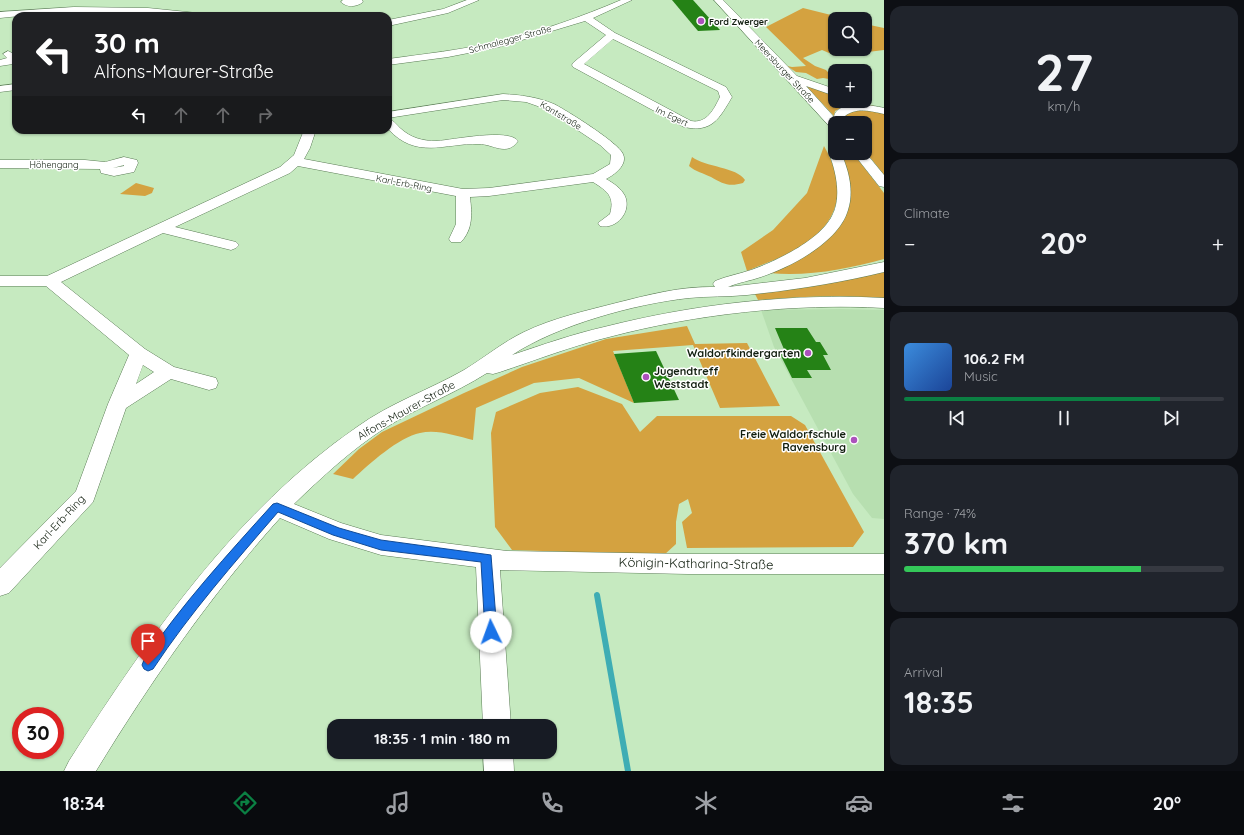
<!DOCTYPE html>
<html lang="en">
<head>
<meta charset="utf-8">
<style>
	body { margin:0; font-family:Quicksand,sans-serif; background:#20242c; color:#f1f3f6; height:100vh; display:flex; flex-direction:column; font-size:15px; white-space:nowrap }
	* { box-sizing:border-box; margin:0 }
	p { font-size:13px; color:#9ea1a6 }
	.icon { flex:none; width:22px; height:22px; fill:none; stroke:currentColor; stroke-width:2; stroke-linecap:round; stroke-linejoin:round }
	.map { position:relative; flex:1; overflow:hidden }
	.panel { display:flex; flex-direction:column; gap:6px; padding:6px; background:#0d0f14; width:360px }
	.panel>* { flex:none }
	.hud { position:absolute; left:12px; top:12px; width:380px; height:122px; border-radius:12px; box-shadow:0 1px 3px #0004; background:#202124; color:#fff; overflow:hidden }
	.tools { position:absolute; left:828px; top:12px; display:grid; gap:8px }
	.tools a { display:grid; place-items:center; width:44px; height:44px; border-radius:8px; background:#171b24; box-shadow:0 1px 3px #0004; font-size:20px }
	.speed { position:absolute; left:12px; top:707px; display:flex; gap:8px; font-size:20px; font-weight:700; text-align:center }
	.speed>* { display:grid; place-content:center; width:52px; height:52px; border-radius:50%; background:#171b24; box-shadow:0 1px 3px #0004; line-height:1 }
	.speed .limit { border:6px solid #d22; background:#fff; color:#111 }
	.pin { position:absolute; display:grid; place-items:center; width:34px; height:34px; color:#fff; margin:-41px -17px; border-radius:50% 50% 50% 0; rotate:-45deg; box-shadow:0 0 4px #0007 }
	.pin .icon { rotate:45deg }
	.me { position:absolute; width:44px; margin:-22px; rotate:357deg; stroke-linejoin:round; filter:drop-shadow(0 0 3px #0008) }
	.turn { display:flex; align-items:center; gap:14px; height:84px; padding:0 16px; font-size:18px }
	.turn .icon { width:52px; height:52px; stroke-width:2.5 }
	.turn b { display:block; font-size:28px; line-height:34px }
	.lanes { display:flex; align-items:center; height:38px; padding:0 16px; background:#0003; justify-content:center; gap:20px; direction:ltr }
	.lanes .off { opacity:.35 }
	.big { font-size:30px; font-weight:700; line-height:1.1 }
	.panel .card { flex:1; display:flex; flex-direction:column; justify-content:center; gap:6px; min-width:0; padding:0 14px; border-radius:12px; background:#20242c }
	.panel .dial { align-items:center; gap:0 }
	.dial b { font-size:52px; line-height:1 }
	.song { display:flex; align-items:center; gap:12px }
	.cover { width:48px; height:48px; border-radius:6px; background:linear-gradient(135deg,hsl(210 70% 55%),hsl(220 70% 35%)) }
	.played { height:4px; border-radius:2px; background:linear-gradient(90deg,#0b8043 80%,#363941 80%) }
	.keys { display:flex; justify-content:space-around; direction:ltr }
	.heat { display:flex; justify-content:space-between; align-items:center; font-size:22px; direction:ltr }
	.charge { height:6px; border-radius:3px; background:linear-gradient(90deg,#34c759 74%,#363941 0) }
	.trip { position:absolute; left:327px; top:719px; width:230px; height:40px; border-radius:12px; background:#171b24; box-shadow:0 1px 3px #0004; font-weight:700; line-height:40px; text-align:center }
	.dock { display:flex; height:64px; justify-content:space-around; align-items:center; background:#090b0e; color:#9ea1a6 }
	.dock .icon { width:28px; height:28px }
	.dock .current { color:#0b8043 }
	.dock b { font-size:18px; color:#f1f3f6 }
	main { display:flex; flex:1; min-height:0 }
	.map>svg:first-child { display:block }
	.built { fill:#b7dfb0 }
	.green { fill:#d4a240 }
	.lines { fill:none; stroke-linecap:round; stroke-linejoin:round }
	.stream { stroke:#3eadb4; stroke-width:6 }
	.building { fill:#258216 }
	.minor-casing { stroke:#5b7c56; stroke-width:1 }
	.minor { fill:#fff; fill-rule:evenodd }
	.route { fill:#1a73e8; stroke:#114b97 }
	.poi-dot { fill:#ac51bc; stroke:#fff; stroke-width:1.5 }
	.labels { text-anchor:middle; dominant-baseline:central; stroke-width:3; stroke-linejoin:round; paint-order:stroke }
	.far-poi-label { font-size:9px; font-weight:bold; fill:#111e0f; stroke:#fff; text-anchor:start }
	.far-street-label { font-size:9px; fill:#111e0f; stroke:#fff }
	.poi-label { font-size:11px; font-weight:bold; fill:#111e0f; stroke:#fff; text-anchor:end }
	.street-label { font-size:11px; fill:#111e0f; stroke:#fff }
	.near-street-label { font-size:13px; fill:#111e0f; stroke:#fff }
</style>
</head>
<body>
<main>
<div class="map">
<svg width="884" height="771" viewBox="0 0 884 771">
	<rect width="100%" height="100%" fill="#c6eac0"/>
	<polygon class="built" points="841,309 884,310 884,519 872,518 853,494 774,347 761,310"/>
	<g class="green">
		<polygon points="803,8 847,19 835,19 835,49 865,49 865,24 884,28 884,50 836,56 822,50 803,58 815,66 826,70 835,80 823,78 817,79 806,73 796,72 787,66 792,67 806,66 766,27"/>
		<polygon points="804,84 835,95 835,101 857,101 874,106 845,106 835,111 834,116"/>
		<polygon points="859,110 884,112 884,175 865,151 865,123 844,123 845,114"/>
		<path d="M 824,146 C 844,181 844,213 811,240 C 793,254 768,262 747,271 L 741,252 L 773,230 L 807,193 Z"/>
		<path d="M 839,153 L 853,153 L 884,193 L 884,259 C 848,269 807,277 769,273 L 840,224 L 850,204 L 850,185 Z"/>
		<path d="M 692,157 C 705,167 737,167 745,180 L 743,183 C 729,187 723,184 711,177 C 703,173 696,172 689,166 Z"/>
		<polygon points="136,183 154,188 152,193 145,196 120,194"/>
		<path d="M 884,271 L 884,299 C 842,294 800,297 758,300 L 754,292 Z"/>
		<path d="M 687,326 L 695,344 L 747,343 L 780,406 L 720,408 L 693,345 L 613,351 L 634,403 L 579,378 L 534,383 L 476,408 L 473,440 C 456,436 437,429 420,433 C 399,437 369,464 353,479 L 333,474 L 359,449 L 382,432 L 464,393 L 522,367 L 606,339 Z"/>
		<polygon points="578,387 622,404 640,432 657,416 791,416 805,425 864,532 853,547 687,548 682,522 692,513 688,499 679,504 676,522 676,544 664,555 512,550 495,527 491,433 496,412 540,393"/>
	</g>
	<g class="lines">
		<polyline class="stream" points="597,595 628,771"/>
	</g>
	<g class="building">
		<polygon points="672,0 693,0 720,30 698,31"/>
		<polygon points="775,328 807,328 816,342 820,342 828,355 823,355 831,370 807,370 812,378 792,378 780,354 786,354"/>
		<polygon points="656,351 679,400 634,403 614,354"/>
	</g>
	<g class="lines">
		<g class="minor-casing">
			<g id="minor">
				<path d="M 343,0 L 362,0 L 363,2 C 357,7 347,8 341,2 Z"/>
				<polygon points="467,0 479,0 448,13 388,26 388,20 443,9"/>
				<path d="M 621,0 L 632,0 L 593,18 L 615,33 L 726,87 L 732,97 C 719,119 712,133 684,127 L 573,67 L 572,65 L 573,63 L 606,35 L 585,21 L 499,47 L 448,57 L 388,65 L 388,59 C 424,54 461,50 496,42 C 539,32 581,17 621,0 ZM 613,39 L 718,91 L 720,97 C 714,109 707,124 691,121 L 584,64 Z"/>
				<path d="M 714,0 L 723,0 L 797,76 L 835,89 L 835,96 L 806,86 L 834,117 C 836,100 873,105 884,108 L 884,114 C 871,111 856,107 845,116 L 848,123 L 835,123 L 835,129 L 831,128 Z"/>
				<polygon points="74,7 148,8 197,13 201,16 98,12 49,13 0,18 0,12"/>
				<polygon points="8,51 16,55 16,61 13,64 0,66 0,60 7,58 3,54"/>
				<polygon points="16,84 16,90 0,92 0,86"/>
				<path d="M 503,94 C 521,95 537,97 554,104 C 566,110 619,143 623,154 C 628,165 614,175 606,179 C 613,183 621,188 625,196 C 632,212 616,230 600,226 L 598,223 L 610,214 C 615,196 607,191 593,182 L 489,196 L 470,197 C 472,214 473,229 461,242 L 451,242 L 449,239 L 456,224 L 456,196 L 298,166 L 290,173 L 175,227 L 236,242 L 239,245 L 236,248 L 231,250 L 163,233 L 61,282 L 145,349 L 174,367 L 216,378 L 218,383 L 216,388 L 209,390 L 171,379 L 126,408 L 93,502 L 9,593 L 0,596 L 0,568 L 76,491 L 108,404 L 129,355 L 46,286 L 0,286 L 0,276 L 47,276 L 280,167 L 294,155 L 304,130 L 316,130 L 310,148 L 304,159 L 463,189 L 489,188 L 593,174 L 610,164 L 611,155 L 600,145 L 546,109 L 526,102 L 503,100 L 388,118 C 393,120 396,124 400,128 C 411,138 422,141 437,141 C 452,140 509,128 518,141 C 507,157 493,144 479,144 C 444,143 417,160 388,129 L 388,112 ZM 143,365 L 154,372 L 136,384 Z"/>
				<path d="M 835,149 L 835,153 L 841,153 C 849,171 854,191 848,210 C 839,242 791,267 761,277 C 750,281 739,282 728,287 L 805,278 L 884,262 L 884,272 C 839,283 793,290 747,295 C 727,297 708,296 689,298 C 634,304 558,325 512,355 C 542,345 573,334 604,327 C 695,304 791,293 884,298 L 884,308 C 795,303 696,314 609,337 C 572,346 536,360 500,372 L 493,374 L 487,373 C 454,394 418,407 385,428 C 352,449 322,477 294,504 L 341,523 L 381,535 L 507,551 L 688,554 L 884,554 L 884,574 L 688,574 L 500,570 L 511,726 L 483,726 L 476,567 L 381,555 L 329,539 L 280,518 C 210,596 151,681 96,771 L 64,771 L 69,761 C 148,638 235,511 357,427 C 390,403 429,390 464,370 C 484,358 503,342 524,332 C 553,318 585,311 616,303 C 648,295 681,286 715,287 L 713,284 L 715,281 C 727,276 739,274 751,270 C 776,261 819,241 832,216 C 842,197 836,172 829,153 Z"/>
				<polygon points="865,152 884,175 884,187 879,186 853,153"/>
				<path d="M 124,157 L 137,160 L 138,163 L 134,172 L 114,176 L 101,173 L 100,169 L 0,168 L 0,160 L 85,160 L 105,162 ZM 124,165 L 124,166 L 113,168 Z"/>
				<polygon points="483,752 513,752 514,771 484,771"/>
			</g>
		</g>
		<use href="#minor" class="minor"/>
	</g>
	<path class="route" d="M 277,503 L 339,528 L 381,540 L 491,555 L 497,632 L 496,637 L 491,638 L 487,637 L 485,632 L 481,562 L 381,550 L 333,535 L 278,512 C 234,563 190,613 153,669 L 148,671 L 144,669 L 142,665 L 144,660 C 182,604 228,554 273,504 Z"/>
	<g class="poi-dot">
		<circle cx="701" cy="21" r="4"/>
		<circle cx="808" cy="353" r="4"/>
		<circle cx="646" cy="377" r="4"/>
		<circle cx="854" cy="440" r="4"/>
	</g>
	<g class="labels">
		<g class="far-poi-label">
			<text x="709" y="21">Ford Zwerger</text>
		</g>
		<g class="far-street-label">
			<text transform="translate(510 39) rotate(-15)">Schmalegger Straße</text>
			<text transform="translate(785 71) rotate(47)">Meersburger Straße</text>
			<text transform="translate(561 115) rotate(31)">Kantstraße</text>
			<text transform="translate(672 116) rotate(25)">Im Egert</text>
			<text x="54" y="164">Höhengang</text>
			<text transform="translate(404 183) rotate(11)">Karl-Erb-Ring</text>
		</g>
		<g class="poi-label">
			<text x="800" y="353">Waldorfkindergarten</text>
			<text x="654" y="371" text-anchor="start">Jugendtreff<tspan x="654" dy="13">Weststadt</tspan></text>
			<text x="846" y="434">Freie Waldorfschule<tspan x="846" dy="13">Ravensburg</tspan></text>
		</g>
		<g class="street-label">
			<text transform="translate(406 410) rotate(-29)">Alfons-Maurer-Straße</text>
			<text transform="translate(59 522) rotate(-47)">Karl-Erb-Ring</text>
		</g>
		<g class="near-street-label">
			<text transform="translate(696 563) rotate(1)">Königin-Katharina-Straße</text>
		</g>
	</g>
</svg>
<div class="tools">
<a><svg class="icon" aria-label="search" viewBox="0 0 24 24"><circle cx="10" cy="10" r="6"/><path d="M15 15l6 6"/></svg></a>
<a>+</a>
<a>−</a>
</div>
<div class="speed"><div class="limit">30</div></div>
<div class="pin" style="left:148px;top:665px;background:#d93025"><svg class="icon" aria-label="arrive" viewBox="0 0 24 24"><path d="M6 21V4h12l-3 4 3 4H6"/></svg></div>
<svg class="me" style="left:491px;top:632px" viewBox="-20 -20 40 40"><circle r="19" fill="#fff"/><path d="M0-13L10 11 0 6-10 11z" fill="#1a73e8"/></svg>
<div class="trip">18:35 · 1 min · 180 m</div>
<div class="hud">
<div class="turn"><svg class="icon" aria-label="left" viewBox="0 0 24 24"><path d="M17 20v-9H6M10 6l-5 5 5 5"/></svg><div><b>30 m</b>Alfons-Maurer-Straße</div></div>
<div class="lanes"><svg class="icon" aria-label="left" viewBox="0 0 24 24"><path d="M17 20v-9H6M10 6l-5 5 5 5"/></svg><svg class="icon off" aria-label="ahead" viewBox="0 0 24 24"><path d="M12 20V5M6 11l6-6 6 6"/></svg><svg class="icon off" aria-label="ahead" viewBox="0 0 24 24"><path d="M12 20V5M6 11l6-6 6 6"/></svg><svg class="icon off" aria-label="right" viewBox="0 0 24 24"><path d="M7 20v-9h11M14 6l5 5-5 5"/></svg></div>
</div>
</div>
<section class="panel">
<div class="card dial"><b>27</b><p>km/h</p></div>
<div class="card"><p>Climate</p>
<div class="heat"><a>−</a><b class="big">20°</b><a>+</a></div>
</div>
<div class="card">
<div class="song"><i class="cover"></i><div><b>106.2 FM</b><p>Music</p></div></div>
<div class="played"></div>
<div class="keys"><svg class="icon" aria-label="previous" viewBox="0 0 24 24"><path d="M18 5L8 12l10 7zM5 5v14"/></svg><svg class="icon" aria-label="pause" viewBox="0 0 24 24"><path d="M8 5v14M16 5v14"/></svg><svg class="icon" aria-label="next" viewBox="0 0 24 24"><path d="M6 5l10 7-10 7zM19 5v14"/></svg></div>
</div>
<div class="card"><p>Range · 74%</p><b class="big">370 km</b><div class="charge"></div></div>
<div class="card"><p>Arrival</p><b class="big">18:35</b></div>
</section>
</main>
<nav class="dock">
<b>18:34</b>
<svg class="icon current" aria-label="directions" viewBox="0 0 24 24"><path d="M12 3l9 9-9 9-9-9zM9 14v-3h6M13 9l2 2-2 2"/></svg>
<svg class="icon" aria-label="music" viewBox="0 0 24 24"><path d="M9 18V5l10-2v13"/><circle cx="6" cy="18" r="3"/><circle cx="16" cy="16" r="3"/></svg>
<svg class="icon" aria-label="phone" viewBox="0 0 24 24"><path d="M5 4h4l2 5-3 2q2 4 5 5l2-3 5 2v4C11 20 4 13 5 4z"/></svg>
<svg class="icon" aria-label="climate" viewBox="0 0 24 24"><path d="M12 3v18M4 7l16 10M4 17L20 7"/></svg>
<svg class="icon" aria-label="car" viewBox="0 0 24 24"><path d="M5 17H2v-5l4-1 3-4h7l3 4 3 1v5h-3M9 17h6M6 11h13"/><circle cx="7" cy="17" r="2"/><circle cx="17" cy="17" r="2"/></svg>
<svg class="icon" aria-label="filters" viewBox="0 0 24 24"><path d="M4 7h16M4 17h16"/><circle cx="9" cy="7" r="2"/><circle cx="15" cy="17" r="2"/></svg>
<b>20°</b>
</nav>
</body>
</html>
